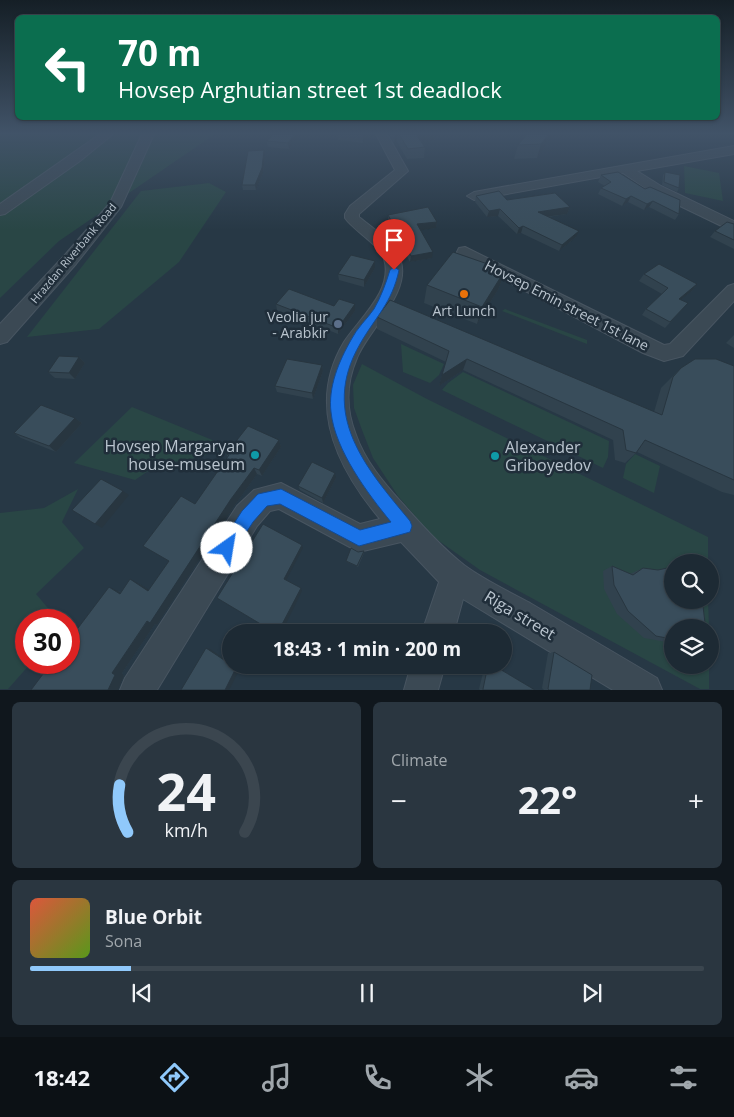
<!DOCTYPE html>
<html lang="en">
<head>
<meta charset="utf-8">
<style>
	body { margin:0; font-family:"Open Sans",sans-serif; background:#2a3640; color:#f1f3f6; height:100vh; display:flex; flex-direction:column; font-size:19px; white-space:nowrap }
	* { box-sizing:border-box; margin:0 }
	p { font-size:16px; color:#a0a7ac }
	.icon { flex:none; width:28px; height:28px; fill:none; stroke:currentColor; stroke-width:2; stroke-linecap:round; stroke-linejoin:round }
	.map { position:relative; height:690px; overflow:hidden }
	.panel { display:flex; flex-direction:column; gap:12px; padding:12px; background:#10171d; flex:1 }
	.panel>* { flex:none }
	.guide { position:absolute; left:15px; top:15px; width:705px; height:105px; border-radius:8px; box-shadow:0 1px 4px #0004,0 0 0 1px #3b464f; background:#0b6e4f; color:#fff; overflow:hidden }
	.controls { position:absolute; left:664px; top:554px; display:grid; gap:10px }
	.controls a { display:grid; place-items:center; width:55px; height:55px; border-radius:50%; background:#1d2a34; box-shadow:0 1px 4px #0004,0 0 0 1px #3b464f; font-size:25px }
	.speed { position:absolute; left:15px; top:609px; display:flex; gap:10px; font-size:25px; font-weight:700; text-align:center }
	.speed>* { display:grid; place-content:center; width:65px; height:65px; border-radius:50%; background:#1d2a34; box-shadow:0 1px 4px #0004,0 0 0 1px #3b464f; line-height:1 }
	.speed .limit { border:8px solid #d22; background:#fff; color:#111 }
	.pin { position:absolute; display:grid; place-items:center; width:42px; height:42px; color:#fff; margin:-51px -21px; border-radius:50% 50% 50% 0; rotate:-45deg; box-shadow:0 0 5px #0007 }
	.pin .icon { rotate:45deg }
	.me { position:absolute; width:55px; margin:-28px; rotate:32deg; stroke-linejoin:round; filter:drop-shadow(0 0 4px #0008) }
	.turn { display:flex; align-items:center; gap:18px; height:105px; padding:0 20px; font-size:22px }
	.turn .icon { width:65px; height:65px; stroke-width:2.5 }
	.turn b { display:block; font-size:35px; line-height:42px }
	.big { font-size:38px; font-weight:700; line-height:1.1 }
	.panel .widget { flex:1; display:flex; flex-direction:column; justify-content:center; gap:8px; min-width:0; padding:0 18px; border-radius:8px; background:#2a3640 }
	.panel .dial { align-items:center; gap:0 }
	.dial svg { height:130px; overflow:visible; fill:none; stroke:#3b464f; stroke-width:7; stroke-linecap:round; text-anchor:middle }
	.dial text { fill:#f1f3f6; stroke:none }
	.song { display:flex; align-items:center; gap:15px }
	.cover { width:60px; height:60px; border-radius:8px; background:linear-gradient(135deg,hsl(10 70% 55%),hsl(90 70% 35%)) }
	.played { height:5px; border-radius:2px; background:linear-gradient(90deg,#90c9fb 15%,#3b464f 15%) }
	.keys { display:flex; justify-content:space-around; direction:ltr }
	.heat { display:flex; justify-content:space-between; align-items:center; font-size:28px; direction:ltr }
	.panel .tiles { flex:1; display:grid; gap:12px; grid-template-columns:1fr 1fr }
	.widget:last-child { grid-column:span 2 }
	.trip { position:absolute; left:222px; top:624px; width:290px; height:50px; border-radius:25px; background:#1d2a34; box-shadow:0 1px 4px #0004,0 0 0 1px #3b464f; font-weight:700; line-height:50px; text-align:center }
	.menu { display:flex; height:80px; justify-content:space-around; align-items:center; background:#0c1115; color:#a0a7ac }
	.menu .icon { width:35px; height:35px }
	.menu .current { color:#90c9fb }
	.menu b { font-size:22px; color:#f1f3f6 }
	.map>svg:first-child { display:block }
	.green { fill:#294645 }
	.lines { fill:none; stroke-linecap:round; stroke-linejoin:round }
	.minor-casing { stroke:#485561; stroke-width:2 }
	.minor { fill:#3b4954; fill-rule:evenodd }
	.wall { fill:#31424e }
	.shaded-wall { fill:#283640 }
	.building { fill:#394d5b; stroke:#283640 }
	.route { fill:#1a73e8; stroke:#114b97 }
	.food-dot { fill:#e8710a; stroke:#202e3a; stroke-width:2 }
	.service-dot { fill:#5c6f8a; stroke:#202e3a; stroke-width:2 }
	.culture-dot { fill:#0f9aa8; stroke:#202e3a; stroke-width:2 }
	.labels { text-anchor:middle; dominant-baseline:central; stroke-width:5; stroke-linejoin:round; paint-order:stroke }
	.far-street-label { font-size:11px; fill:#b9c4ce; stroke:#202e3a }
	.street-label { font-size:14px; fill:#b9c4ce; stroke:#202e3a }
	.poi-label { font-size:14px; fill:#b9c4ce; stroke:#202e3a }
	.near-poi-label { font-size:16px; fill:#b9c4ce; stroke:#202e3a; text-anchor:end }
	.near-street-label { font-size:16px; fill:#b9c4ce; stroke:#202e3a }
</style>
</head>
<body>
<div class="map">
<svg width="734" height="690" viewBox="0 0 734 690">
	<rect width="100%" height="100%" fill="#273845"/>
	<g class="green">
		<polygon points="0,134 215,134 59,241 0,298"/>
		<polygon points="684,166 719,173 723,201 685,193"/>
		<polygon points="209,183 226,192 179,262 99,329 27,337 141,191"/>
		<polygon points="505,309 587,340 587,344 502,311"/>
		<polygon points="401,344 444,364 439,375 430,383 403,372"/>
		<polygon points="362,364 427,399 708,537 708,562 672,562 672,600 708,600 709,627 672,628 672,665 709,665 709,689 700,689 480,570 432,536 398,496 373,458 362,430 354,408 353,385"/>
		<polygon points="463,372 609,441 608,457 603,468 442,390 448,383"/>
		<polygon points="132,407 227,446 201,457 157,465 135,480 74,463"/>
		<polygon points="635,454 660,466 654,493 623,478 626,464"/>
		<polygon points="78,489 62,522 84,548 36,594 58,620 26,620 26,662 31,663 8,689 0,689 0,513 44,508"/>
	</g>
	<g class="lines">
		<g class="minor-casing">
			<g id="minor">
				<polygon points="100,134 113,134 80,161 5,214 0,215 0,204"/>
				<polygon points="142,134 154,134 121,207 76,264 7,342 0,344 0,324 64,256 110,203"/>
				<path d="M 376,134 L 387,134 L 408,171 L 359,214 L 359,217 C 373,228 392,241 399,257 C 415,289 368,330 357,358 C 346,383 346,410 356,435 C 365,461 384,483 402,503 C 421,524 442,548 464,565 C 484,580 508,591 530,603 C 572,628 615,653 657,678 L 662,690 L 613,690 L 463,599 L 454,632 L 422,632 L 439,582 L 401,542 L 359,552 L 279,509 L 270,511 L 257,526 L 157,690 L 120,690 L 125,678 L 237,506 L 254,490 L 281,483 L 360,524 L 380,519 C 337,468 306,405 344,342 C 359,319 394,290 384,259 C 379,244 354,231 345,218 L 345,214 L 350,206 L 395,170 Z"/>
				<polygon points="734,146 734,154 637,171 661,186 734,221 734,232 651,192 623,173 474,200 467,196 474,192"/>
				<polygon points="465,247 664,345 670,344 728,286 734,284 734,301 683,356 664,361 643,353 459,256 457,252 459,248"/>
				<polygon points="411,665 445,665 438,690 404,690"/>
			</g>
		</g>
		<use href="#minor" class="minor"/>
	</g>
	<g class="wall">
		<polygon points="273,134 300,134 289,149 268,147 267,141"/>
		<polygon points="338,134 369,134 363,143 338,140"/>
		<polygon points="388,134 435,134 434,141 423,144 425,147 424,158 407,159 397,142 394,143"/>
		<polygon points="526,134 554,134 537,158 514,159 518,145 524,137"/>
		<polygon points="264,150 265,155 263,173 256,190 243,190 242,185"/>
		<polygon points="665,172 679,188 677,192 662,185 663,175"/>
		<polygon points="601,175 679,214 675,220 649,207 644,210 628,202 622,206 598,194 601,188 605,186 598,182"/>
		<polygon points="476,196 570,207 567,214 548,217 576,237 559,251 521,233 517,234 498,216 487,217 475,202"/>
		<polygon points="388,215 437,222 436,228 421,230 432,258 410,262 388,221"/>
		<polygon points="734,224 734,249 710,237 715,231"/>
		<polygon points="375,261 375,268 364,287 339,280 338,274"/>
		<polygon points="505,270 499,288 477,324 424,303 427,285"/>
		<polygon points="644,274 697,284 692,291 680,300 688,303 665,328 642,315 646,309 662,294 639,281"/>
		<polygon points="276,304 334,306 355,311 338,334 277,310"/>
		<polygon points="377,317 654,412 661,388 681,368 734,366 734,495 722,492 637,452 625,463 615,460 613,440 463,370 439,386 446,362 377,329"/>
		<polygon points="734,335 734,348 726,343"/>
		<polygon points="79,357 85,363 75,379 55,378 48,372"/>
		<polygon points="322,365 323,371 313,399 277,392 275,386"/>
		<polygon points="75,418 82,423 56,452 21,438 14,433"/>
		<polygon points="279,440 281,447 262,476 257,474 235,505 157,625 155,624 122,673 124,676 118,689 31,690 118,591 121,592 138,583 149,590 169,561 195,504 228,457 226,454"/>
		<polygon points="336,478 323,503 300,490 298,486"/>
		<polygon points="358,552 364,553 358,567 347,562 346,561"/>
		<polygon points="612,566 630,574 643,568 672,628 672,641 666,642 644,638 617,614 604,589 603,571"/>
		<polygon points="554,652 590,690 544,690 542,688 548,653"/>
		<polygon points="485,665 493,665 535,690 480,690 479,689"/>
	</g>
	<g class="shaded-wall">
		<polygon points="295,134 300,134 289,149 288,143"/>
		<polygon points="363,134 369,134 363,143"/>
		<polygon points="395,134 398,134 397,142 394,143"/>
		<polygon points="424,134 435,134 434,141 416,146 417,136"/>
		<polygon points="549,134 554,134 537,158 541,144"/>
		<polygon points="264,150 265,155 263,173 256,190 255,185"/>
		<polygon points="631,196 628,202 622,206 626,199"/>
		<polygon points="653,201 649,207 644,210 647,204"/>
		<polygon points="570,207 567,214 536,218 538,212"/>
		<polygon points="500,209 498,216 487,217 489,211"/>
		<polygon points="437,222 436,228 417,231 417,224"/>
		<polygon points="523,226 521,233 517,234 519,228"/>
		<polygon points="579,231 576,237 559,251 562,245"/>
		<polygon points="433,252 432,258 410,262 411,256"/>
		<polygon points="375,261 375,268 364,287 364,280"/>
		<polygon points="505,270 499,288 477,324 482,307"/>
		<polygon points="697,284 692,291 674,305 679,299"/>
		<polygon points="355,304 355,311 338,334 338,328"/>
		<polygon points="79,357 85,363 75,379 69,373"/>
		<polygon points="467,359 463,370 439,386 442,375"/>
		<polygon points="322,365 323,371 313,399 312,393"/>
		<polygon points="75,418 82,423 56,452 49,446"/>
		<polygon points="279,440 281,447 262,476 259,470"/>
		<polygon points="254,468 257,474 235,505 157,625 155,624 122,673 124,676 118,690 108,690 112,673 231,499"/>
		<polygon points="335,473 336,478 323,503 322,498"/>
		<polygon points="123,491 129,495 102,528 95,524"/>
		<polygon points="302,545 303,548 286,581 284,579"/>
		<polygon points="130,579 138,583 156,594 148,591"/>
		<polygon points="109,587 118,591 128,597 120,594"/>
		<polygon points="301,588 302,591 282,632 278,632"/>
		<polygon points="206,648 210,649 231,663 231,665 234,665 240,669 229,690 225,690"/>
	</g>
	<g class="building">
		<polygon points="273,134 295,134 288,143 267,141"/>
		<polygon points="399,134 424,134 417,136 425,147 408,149"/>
		<polygon points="527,134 549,134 541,144 518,145"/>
		<polygon points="264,150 262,168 255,185 242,185 248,151"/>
		<polygon points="618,172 645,189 650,187 680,200 679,214 653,201 647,204 631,196 626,199 601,188 611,182 601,175"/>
		<polygon points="665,172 680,175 679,188 664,182"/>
		<polygon points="499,191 507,200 555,193 570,207 538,212 579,231 562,245 523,226 519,228 500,209 489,211 476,196"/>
		<polygon points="428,207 437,222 417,224 433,252 411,256 388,215"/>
		<polygon points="727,222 734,224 734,240 715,231"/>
		<polygon points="453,252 505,270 482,307 427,285"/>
		<polygon points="351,255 375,261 364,280 338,274"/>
		<polygon points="659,264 697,284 679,299 688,303 670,322 646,309 668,288 644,274"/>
		<polygon points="289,289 334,306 339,299 355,304 338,328 276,304"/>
		<polygon points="390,300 662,415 673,377 681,368 695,359 716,359 734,366 734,480 645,440 636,453 626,450 623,430 467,359 442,375 449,351 377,317"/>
		<polygon points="59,356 79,357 69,373 48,372"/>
		<polygon points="287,359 322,365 312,393 275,386"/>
		<polygon points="41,405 75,418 49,446 14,433"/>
		<polygon points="248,426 279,440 259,470 254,468 231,499 150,623 147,621 112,673 115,675 108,690 31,690 52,662 69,662 69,640 109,587 120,594 130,579 148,591 169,561 143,546 181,496 195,504 229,455 226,454"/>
		<polygon points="312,462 335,473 322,498 298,486"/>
		<polygon points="101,479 123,491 95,524 72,510"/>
		<polygon points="263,524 302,545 284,579 301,588 278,632 274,632 217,598"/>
		<polygon points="351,548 358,552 364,551 357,566 346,561"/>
		<polygon points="612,566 633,575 643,568 658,570 672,567 672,600 701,600 703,606 705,623 701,628 672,628 672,639 656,636 628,611 614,585"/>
		<polygon points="206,648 236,668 225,690 181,690"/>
		<polygon points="554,652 592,675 590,690 549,690 548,689"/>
		<polygon points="488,665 493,665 535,690 483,690 483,689"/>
	</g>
	<linearGradient id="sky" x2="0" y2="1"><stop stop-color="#151f26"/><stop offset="0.58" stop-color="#415368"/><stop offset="1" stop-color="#415368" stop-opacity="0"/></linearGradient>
	<rect width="734" height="230" fill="url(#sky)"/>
	<path class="route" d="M 394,267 L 399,270 C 392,303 376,316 360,344 C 319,415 366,468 410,521 L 412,526 L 410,532 L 359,546 L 280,504 L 267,506 L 253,522 L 233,553 L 227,556 L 222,553 L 219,548 L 222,542 L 242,511 L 258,494 L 281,489 L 360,530 L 391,522 C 368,494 335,450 331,412 C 328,387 339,361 351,340 C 357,328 367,319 374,309 C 381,297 386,283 390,270 Z"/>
	<circle class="food-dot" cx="464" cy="294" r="5"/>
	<circle class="service-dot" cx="338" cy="324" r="5"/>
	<g class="culture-dot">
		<circle cx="255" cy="455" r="5"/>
		<circle cx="495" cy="456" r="5"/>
	</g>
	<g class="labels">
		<g class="far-street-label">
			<text transform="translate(73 253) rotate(-50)">Hrazdan Riverbank Road</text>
		</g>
		<g class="street-label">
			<text transform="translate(567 305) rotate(27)">Hovsep Emin street 1st lane</text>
		</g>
		<g class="poi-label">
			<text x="464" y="310">Art Lunch</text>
			<text x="328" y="316" text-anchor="end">Veolia jur<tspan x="328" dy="16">- Arabkir</tspan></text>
		</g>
		<g class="near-poi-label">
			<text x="245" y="446">Hovsep Margaryan<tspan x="245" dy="18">house-museum</tspan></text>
			<text x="505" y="447" text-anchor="start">Alexander<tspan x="505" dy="18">Griboyedov</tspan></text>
		</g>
		<g class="near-street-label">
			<text transform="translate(520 615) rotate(31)">Riga street</text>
		</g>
	</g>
</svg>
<div class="controls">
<a><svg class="icon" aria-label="search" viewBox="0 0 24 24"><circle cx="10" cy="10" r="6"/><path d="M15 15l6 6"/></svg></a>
<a><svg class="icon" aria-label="layers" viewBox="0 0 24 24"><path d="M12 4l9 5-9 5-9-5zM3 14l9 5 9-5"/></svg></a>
</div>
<div class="speed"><div class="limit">30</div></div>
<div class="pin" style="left:394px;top:270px;background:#d93025"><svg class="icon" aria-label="arrive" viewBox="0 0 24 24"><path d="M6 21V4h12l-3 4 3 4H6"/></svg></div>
<svg class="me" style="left:227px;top:548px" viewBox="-20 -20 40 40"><circle r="19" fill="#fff"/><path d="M0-13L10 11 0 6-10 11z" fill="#1a73e8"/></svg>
<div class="trip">18:43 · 1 min · 200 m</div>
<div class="guide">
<div class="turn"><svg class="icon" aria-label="left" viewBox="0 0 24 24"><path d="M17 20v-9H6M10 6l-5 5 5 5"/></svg><div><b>70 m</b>Hovsep Arghutian street 1st deadlock</div></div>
</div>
</div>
<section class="panel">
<div class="tiles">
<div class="widget dial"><svg viewBox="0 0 100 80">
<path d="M14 69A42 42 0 1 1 86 69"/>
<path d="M14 69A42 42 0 0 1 9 40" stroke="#90c9fb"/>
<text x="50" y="56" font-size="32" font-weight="700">24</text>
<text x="50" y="72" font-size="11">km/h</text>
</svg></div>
<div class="widget"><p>Climate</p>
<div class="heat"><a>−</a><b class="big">22°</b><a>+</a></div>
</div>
<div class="widget">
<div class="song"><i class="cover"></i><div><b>Blue Orbit</b><p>Sona</p></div></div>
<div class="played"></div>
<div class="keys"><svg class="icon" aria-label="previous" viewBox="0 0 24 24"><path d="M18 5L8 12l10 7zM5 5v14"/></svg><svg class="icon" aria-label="pause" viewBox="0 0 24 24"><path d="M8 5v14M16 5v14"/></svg><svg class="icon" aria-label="next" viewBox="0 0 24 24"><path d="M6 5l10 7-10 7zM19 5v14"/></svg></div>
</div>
</div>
</section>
<nav class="menu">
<b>18:42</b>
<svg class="icon current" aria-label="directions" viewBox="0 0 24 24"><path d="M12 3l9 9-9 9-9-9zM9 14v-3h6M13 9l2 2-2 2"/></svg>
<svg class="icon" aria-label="music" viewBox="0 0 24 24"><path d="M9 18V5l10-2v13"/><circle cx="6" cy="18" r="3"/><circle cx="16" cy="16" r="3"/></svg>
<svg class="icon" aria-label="phone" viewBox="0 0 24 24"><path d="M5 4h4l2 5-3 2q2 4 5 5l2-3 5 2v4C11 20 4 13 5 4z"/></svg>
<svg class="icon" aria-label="climate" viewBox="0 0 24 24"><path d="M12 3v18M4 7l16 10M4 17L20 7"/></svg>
<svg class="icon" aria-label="car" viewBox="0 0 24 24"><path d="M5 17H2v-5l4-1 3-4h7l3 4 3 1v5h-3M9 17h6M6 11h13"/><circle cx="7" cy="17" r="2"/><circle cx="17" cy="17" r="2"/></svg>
<svg class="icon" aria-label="filters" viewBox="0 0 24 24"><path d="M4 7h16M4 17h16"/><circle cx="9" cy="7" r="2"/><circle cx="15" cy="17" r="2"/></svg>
</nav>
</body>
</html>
